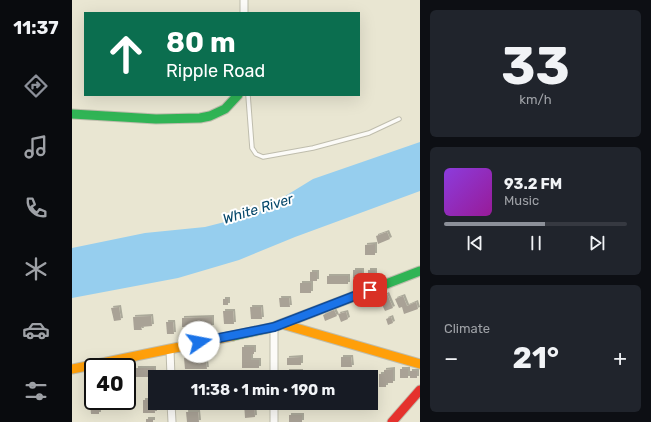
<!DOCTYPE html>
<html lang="en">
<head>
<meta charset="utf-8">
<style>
	body { margin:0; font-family:Rubik,sans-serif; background:#20242c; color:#f1f3f6; height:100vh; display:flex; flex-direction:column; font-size:15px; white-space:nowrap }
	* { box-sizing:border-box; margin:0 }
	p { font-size:13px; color:#9ea1a6 }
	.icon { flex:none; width:22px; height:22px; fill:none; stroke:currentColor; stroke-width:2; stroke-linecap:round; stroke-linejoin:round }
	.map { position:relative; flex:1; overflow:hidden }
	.sheet { display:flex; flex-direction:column; gap:10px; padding:10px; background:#0d0f14; width:231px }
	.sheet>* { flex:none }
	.banner { position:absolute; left:12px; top:12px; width:276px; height:84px; border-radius:0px; box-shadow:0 4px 16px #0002; background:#0b6e4f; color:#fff; overflow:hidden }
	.speed { position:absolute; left:12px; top:358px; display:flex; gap:8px; font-size:20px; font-weight:700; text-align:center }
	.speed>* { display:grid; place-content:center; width:52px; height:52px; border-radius:50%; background:#171b24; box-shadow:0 4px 16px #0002; line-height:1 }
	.speed .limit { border:2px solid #111; border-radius:6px; background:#fff; color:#111 }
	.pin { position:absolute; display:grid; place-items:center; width:34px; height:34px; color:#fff; margin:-17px; border-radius:8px; box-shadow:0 2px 6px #0006 }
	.me { position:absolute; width:44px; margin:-22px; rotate:78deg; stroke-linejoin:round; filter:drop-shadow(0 0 3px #0008) }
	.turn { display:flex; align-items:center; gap:14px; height:84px; padding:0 16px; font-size:18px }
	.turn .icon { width:52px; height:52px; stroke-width:2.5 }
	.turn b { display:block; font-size:28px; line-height:34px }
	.big { font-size:30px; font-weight:700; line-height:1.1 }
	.sheet .tile { flex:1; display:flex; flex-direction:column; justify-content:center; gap:6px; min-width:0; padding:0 14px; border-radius:6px; background:#20242c }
	.sheet .dial { align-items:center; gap:0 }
	.dial b { font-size:52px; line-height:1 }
	.song { display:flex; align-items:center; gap:12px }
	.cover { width:48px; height:48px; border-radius:6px; background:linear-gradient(135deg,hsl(270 70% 55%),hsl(300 70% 35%)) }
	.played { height:4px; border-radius:2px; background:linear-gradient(90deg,#8c9099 55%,#363941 55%) }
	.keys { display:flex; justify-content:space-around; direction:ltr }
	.heat { display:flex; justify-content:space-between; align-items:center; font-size:22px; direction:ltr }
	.trip { position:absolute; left:76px; top:370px; width:230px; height:40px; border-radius:0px; background:#171b24; box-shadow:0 4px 16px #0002; font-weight:700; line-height:40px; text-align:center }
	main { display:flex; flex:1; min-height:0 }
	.menu { display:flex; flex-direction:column; width:72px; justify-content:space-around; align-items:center; background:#090b0e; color:#9ea1a6 }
	.menu .icon { width:28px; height:28px }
	.menu .on { color:#8c9099 }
	.menu b { font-size:18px; color:#f1f3f6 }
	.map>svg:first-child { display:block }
	.water { fill:#96ceee }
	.building { fill:#a9a296; filter:url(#shadow) }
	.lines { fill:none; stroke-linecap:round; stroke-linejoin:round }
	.lane-casing { stroke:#bfbdad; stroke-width:5.5 }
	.street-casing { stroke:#bfbdad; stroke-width:9 }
	.fast-casing { stroke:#bfbdad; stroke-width:11 }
	.slow-casing { stroke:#bfbdad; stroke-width:11 }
	.jam-casing { stroke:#bfbdad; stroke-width:11 }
	.lane { stroke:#fcfbf8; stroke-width:3.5 }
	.street { stroke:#fcfbf8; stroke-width:7 }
	.fast { stroke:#30b455; stroke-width:9 }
	.slow { stroke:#ff9f0a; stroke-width:9 }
	.jam { stroke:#e5322d; stroke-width:9 }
	.route-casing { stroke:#114b97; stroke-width:10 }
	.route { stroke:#1a73e8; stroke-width:7 }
	.labels { text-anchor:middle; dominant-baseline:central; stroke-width:4; stroke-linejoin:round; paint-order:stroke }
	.water-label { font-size:14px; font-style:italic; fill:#06486b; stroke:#fff }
</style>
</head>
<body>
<main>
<nav class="menu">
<b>11:37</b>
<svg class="icon on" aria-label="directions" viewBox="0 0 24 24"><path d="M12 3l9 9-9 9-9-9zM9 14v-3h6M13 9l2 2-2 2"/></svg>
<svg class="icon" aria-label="music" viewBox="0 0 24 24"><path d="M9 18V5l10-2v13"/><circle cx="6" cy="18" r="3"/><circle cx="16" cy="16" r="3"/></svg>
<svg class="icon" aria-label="phone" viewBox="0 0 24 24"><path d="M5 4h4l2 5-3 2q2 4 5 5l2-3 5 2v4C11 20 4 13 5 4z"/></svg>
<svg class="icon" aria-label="climate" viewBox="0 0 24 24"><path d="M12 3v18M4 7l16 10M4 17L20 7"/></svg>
<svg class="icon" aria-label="car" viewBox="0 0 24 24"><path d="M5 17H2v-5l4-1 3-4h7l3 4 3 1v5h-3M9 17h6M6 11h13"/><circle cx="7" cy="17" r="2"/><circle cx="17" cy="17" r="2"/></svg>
<svg class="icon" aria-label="filters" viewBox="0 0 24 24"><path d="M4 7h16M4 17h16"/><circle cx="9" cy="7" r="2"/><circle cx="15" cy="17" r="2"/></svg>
</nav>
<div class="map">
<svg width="348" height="422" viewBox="0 0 348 422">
	<defs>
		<filter id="shadow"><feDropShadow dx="2" dy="-2" stdDeviation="0" flood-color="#0004"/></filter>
	</defs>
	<rect width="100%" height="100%" fill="#e9e6d2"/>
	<polygon class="water" points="348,142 348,191 223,237 167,260 106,278 0,298 0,248 73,233 133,227 184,214 241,179"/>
	<g class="building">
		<polygon points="315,232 318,239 306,244 304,236"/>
		<polygon points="303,244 303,255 293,255 293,245"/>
		<rect x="281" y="270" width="9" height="8"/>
		<rect x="296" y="270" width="7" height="8"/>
		<rect x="238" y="272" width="7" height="9"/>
		<rect x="255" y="276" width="21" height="8"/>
		<rect x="228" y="283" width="11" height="10"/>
		<polygon points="315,294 321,308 313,311 307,298"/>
		<polygon points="331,296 335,306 344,302 346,309 332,314 330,307 327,308 323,299"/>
		<polygon points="207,298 217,298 218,307 208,307"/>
		<rect x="151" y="299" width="5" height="6"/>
		<polygon points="47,307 49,320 42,321 39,308"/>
		<polygon points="178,307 189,307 190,319 179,319"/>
		<polygon points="262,310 265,316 253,321 251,315"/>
		<polygon points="151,311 161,311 162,324 152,324"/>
		<polygon points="274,312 276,319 269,322 266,314"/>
		<polygon points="79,316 80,326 69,327 70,330 62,330 61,317"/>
		<polygon points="140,317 140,327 110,327 110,318"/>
		<polygon points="319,317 321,323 316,325 314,319"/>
		<polygon points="94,322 101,322 102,334 95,334"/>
		<polygon points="170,347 182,347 182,354 179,354 179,360 187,360 187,368 170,368"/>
		<polygon points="229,357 229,365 215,365 215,358"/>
		<polygon points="269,357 279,357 280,367 269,367"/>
		<polygon points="112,358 125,360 125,363 134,362 135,369 113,369"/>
		<rect x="64" y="368" width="18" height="9"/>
		<polygon points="321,369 321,383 314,383 314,387 307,387 307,374 312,374 312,370"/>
		<rect x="328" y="369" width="8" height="9"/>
		<rect x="215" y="371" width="14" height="6"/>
		<rect x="338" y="371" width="7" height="7"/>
		<polygon points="71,400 82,400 83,413 71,413"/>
		<polygon points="42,402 43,408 38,409 36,403"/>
		<polygon points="18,403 27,403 27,414 19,414"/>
		<polygon points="172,403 182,403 183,417 173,418"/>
		<rect x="217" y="403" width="24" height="5"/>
		<polygon points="114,412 126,412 127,422 115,422"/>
		<rect x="217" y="415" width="13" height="7"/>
		<rect x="74" y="419" width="7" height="3"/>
	</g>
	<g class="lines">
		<g class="lane-casing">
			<polyline id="lane" points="176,95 180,148 184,154 191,157 241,148 297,133 327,119"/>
		</g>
		<g class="street-casing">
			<g id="street">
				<polyline points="172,0 172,13"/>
				<polyline points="202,327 202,377"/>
				<polyline points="98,349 99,377"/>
				<polyline points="99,403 100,422"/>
				<polyline points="202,403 202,422"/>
			</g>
		</g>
		<g class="fast-casing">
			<g id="fast">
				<polyline points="0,114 84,119 128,118 138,116 153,109 166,95"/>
				<polyline points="161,336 202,327 348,271"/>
			</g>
		</g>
		<g class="slow-casing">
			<g id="slow">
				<polyline points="210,324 348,364"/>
				<polyline points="0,369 161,336"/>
			</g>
		</g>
		<g class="jam-casing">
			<polyline id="jam" points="320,422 348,390"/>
		</g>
		<use href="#lane" class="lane"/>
		<use href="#street" class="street"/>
		<use href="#fast" class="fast"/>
		<use href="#slow" class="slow"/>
		<use href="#jam" class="jam"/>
	</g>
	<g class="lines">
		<g class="route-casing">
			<polyline id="route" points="127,342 202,327 298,290"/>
		</g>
		<use href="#route" class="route"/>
	</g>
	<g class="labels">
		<g class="water-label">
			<text transform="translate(186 209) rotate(-17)">White River</text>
		</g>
	</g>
</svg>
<div class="speed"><div class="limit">40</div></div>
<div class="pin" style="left:298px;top:290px;background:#d93025"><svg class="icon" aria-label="arrive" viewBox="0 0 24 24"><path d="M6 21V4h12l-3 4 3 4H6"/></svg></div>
<svg class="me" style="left:127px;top:342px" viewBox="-20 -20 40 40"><circle r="19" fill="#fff"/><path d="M0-13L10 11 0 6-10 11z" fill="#1a73e8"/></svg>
<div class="trip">11:38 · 1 min · 190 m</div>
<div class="banner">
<div class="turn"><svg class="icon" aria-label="ahead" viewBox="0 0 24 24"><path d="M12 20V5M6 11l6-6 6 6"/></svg><div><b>80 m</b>Ripple Road</div></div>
</div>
</div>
<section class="sheet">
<div class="tile dial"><b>33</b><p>km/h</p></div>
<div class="tile">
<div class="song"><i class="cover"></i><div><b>93.2 FM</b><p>Music</p></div></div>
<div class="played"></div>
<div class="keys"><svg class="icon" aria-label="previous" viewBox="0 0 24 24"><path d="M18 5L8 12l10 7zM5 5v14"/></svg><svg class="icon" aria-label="pause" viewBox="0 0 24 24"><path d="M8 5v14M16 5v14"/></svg><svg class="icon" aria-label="next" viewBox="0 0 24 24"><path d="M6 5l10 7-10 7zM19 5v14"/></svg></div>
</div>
<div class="tile"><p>Climate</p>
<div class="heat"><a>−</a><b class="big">21°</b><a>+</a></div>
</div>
</section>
</main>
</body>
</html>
